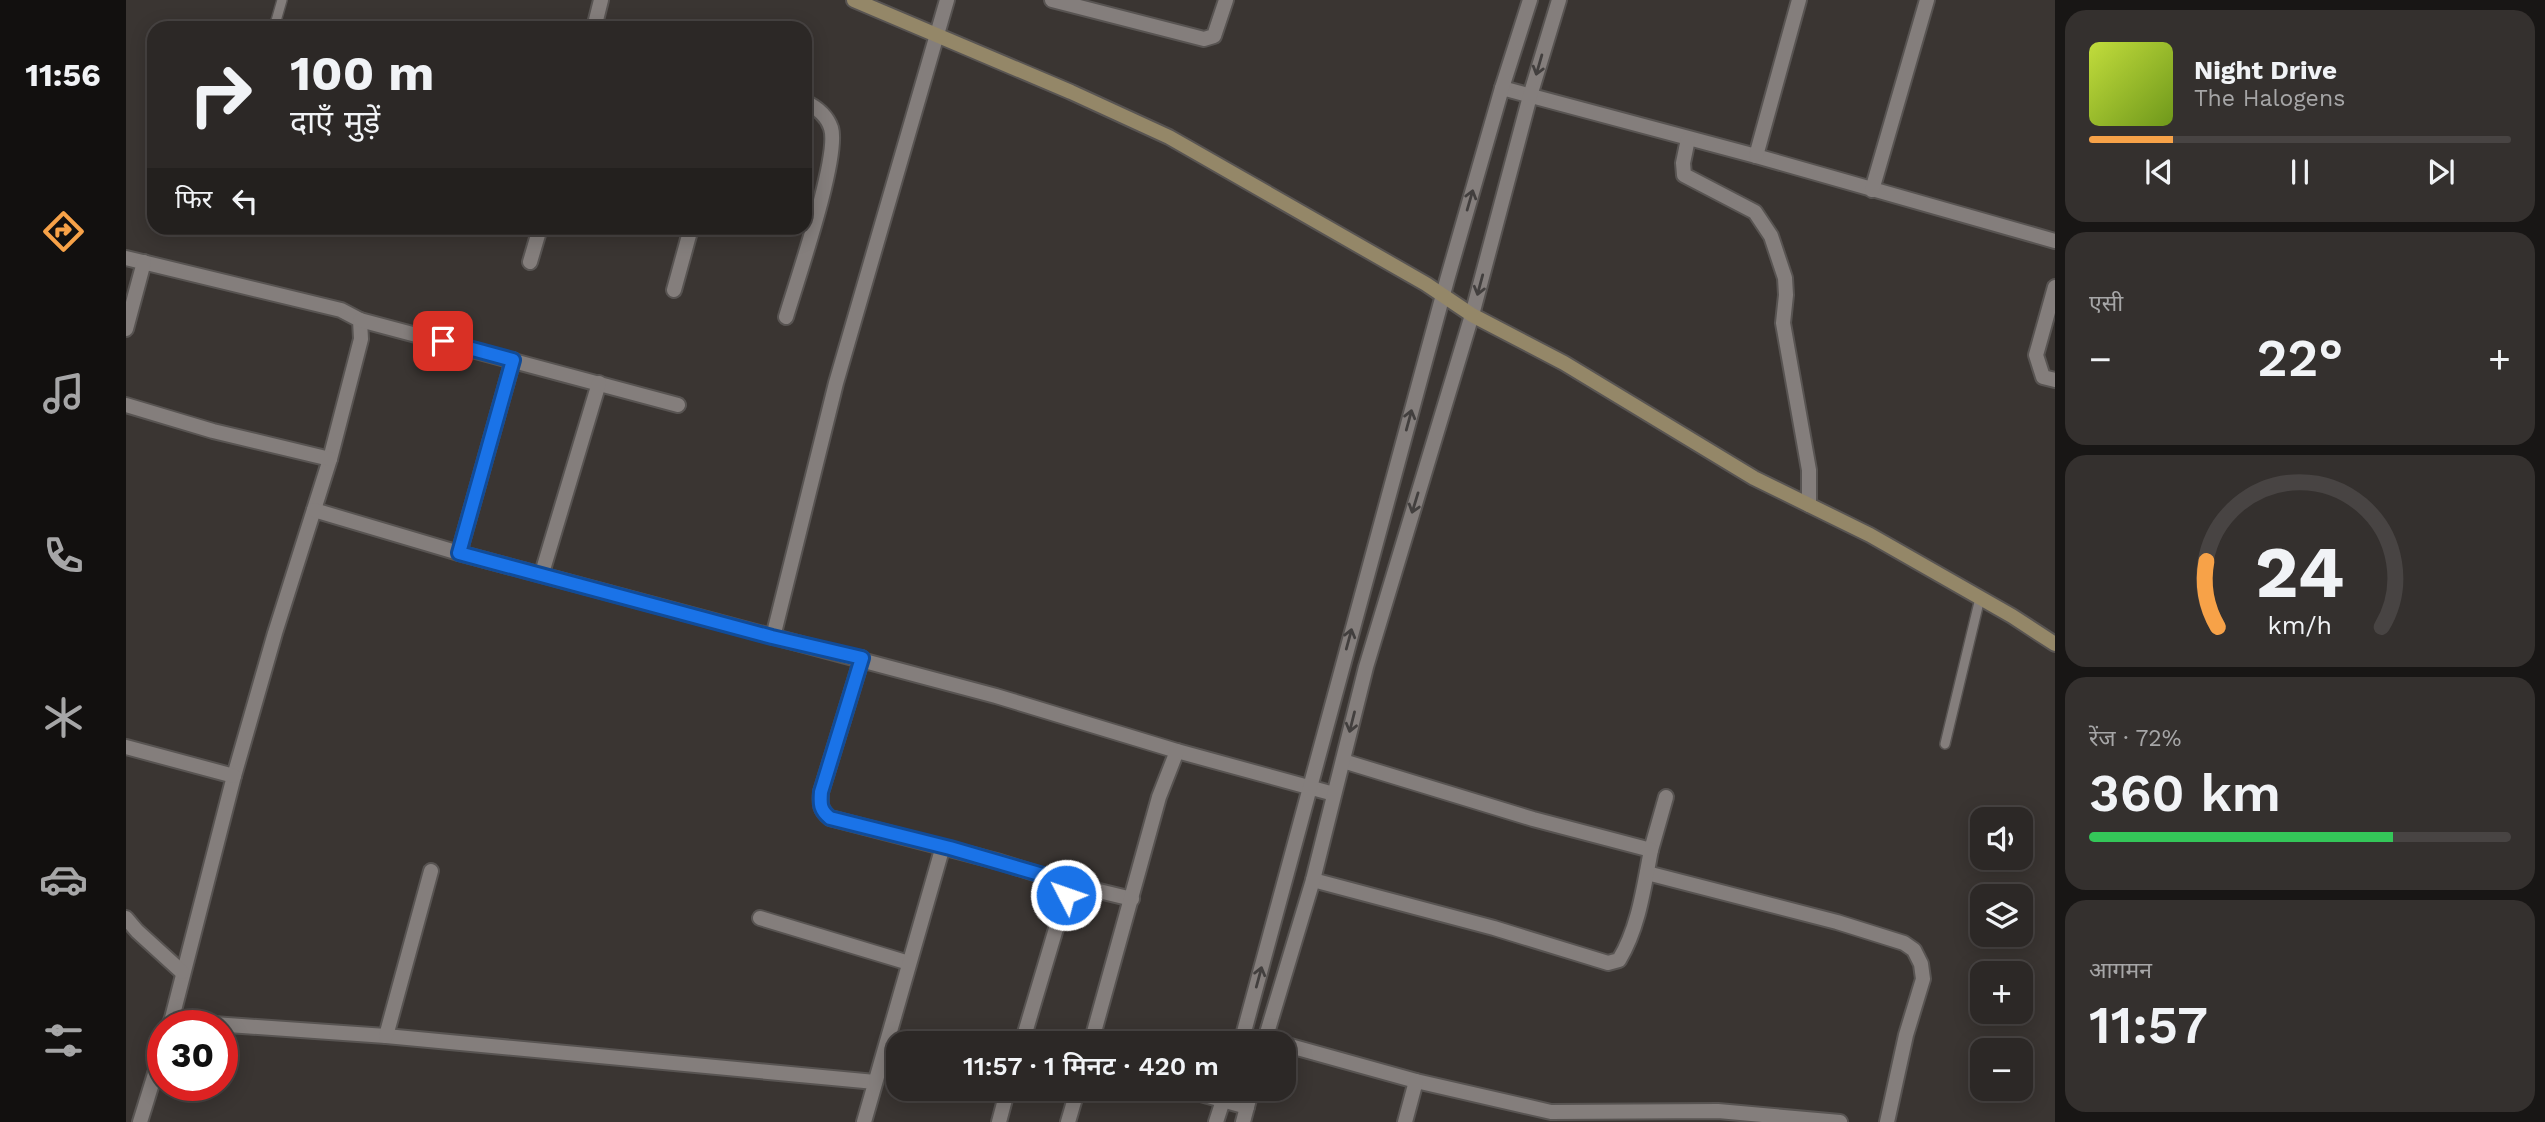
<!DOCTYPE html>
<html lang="hi">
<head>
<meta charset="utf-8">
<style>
	body { margin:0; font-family:"Work Sans","Noto Sans Devanagari",sans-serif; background:#34302e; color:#f1f3f6; height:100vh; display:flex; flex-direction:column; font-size:26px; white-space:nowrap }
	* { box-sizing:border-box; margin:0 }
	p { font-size:23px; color:#a6a6a7 }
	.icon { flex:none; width:38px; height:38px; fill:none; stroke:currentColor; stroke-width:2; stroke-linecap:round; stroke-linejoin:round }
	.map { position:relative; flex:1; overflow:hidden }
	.drawer { display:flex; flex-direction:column; gap:10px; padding:10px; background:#181615; width:490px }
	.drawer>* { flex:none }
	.top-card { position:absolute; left:21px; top:21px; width:665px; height:214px; border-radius:21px; box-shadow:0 4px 18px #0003,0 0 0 2px #484443; background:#2c2826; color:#f1f3f6; overflow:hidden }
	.controls { position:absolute; left:1844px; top:807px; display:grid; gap:14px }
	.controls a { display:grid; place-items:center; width:63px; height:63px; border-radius:14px; background:#2c2826; box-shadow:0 4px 18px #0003,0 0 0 2px #484443; font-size:35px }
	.speed { position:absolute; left:21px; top:1010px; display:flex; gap:14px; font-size:35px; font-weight:700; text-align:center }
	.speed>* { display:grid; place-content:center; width:91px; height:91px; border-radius:50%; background:#2c2826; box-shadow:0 4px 18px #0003,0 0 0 2px #484443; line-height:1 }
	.speed .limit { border:10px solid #d22; background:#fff; color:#111 }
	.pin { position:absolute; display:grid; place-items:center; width:60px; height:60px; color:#fff; margin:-30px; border-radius:14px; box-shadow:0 4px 10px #0006 }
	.me { position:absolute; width:77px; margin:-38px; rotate:311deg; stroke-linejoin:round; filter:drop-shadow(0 0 5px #0008) }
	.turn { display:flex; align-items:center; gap:24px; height:147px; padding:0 28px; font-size:32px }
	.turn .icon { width:91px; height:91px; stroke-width:2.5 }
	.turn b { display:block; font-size:49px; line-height:60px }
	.then { display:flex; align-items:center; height:66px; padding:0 28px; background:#0003; gap:14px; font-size:26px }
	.big { font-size:52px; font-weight:600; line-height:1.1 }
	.drawer .widget { flex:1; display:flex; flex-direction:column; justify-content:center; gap:10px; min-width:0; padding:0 24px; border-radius:21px; background:#34302e }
	.drawer .dial { align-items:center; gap:0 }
	.dial svg { height:182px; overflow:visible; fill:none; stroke:#484443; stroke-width:7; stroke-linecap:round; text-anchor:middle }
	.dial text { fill:#f1f3f6; stroke:none }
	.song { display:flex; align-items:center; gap:21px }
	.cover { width:84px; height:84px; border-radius:10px; background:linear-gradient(135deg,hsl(70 70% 55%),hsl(80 70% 35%)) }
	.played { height:7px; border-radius:4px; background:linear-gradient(90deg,#f7a248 20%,#484443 20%) }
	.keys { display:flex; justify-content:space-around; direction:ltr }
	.heat { display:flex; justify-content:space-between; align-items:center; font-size:38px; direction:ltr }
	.charge { height:10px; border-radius:5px; background:linear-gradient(90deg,#34c759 72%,#484443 0) }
	.trip { position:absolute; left:760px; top:1031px; width:410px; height:70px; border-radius:21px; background:#2c2826; box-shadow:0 4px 18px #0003,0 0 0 2px #484443; font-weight:600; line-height:70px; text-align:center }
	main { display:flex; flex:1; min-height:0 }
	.menu { display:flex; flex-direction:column; width:126px; justify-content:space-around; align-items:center; background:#12100f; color:#a6a6a7 }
	.menu .icon { width:49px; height:49px }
	.menu .on { color:#f7a248 }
	.menu b { font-size:32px; color:#f1f3f6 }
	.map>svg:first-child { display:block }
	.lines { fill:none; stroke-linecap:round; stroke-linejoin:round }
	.lane-casing { stroke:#585452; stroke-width:12 }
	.street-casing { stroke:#585452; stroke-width:18 }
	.secondary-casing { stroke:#585452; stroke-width:18 }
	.lane { stroke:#847e7c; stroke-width:9 }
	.street { stroke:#847e7c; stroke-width:14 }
	.secondary { stroke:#948768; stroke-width:14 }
	.oneway { stroke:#423f3e }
	.route-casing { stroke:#114b97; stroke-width:18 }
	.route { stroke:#1a73e8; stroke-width:12 }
</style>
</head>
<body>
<main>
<nav class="menu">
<b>11:56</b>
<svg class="icon on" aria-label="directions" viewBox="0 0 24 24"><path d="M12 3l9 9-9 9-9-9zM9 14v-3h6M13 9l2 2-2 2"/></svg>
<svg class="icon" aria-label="music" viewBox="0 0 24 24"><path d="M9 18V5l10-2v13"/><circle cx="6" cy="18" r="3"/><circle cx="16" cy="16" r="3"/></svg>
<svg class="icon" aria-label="phone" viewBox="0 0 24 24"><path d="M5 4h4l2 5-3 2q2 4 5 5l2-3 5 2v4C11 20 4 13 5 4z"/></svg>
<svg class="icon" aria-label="climate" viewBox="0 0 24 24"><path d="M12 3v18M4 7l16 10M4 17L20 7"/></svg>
<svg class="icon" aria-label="car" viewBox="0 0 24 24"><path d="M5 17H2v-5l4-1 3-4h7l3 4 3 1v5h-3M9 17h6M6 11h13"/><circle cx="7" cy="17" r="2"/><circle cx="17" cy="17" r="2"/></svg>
<svg class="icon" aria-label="filters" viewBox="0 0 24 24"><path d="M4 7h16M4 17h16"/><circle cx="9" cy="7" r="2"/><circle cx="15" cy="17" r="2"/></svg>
</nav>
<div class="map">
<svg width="1929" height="1122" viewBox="0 0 1929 1122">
	<rect width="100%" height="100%" fill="#3a3532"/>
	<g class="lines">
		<g class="lane-casing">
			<g id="lane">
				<polyline points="148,28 156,0"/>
				<polyline points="1819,744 1854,598"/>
			</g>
		</g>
		<g class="street-casing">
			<g id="street">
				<polyline points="926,0 1078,39 1088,36 1100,0"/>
				<polyline points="468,28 475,0"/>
				<polyline points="1376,88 1630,156 1929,241"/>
				<polyline points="1562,139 1557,163 1558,175 1629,212 1645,236 1659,278 1660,295 1657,323 1683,470 1683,505"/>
				<polyline points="1630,156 1673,0"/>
				<polyline points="1746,190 1801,0"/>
				<polyline points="0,258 215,310 234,320 235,339 204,459 149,633 108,776 44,1026"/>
				<polyline points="404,262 414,228"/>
				<polyline points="1929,287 1910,355 1917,377 1929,380"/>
				<polyline points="548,290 565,228"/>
				<path d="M 660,317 C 670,283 714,156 705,128 C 701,116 690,107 679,102"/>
				<polyline points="234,320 552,405"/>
				<polyline points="0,329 18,262"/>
				<polyline points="0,405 87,431 204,459"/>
				<polyline points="188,510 333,553 870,696 1051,751 1208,794"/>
				<polyline points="333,553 387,360"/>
				<polyline points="416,573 473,383"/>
				<polyline points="647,637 710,383 821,0"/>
				<path d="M 736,658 L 695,792 C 694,804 694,810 704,818 L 820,848"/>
				<polyline points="0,747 108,776"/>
				<polyline points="1525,850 1540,797"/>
				<polyline points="1521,873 1711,922 1778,943 1788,950 1795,964 1797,979 1780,1035 1761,1122"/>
				<path d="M 1187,880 L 1368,928 L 1482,963 L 1493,960 C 1513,927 1518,886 1525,850 L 1407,819 L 1217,761"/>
				<polyline points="940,883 1006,899"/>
				<polyline points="0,918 11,931 56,972"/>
				<polyline points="634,918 783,963"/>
				<polyline points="45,1021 260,1036 749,1082"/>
				<polyline points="260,1036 305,871"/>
				<polyline points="965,1043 1033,797 1051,751"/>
				<polyline points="1115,1043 1321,280 1376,88 1404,0"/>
				<polyline points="1138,1043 1187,880 1240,667 1346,315 1404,96 1433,0"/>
				<polyline points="1157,1044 1290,1081 1425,1112 1592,1111 1714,1122"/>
				<polyline points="1054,1088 1121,1107"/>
				<polyline points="14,1122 37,1048"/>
				<polyline points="738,1122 815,853 820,848 874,862 940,883 940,895 896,1043"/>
				<polyline points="873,1122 882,1088"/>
				<polyline points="942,1122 952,1088"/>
				<polyline points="1090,1122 1101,1088"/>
				<polyline points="1117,1122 1126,1088"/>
				<polyline points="1279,1122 1290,1081"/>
			</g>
		</g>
		<g class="secondary-casing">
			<polyline id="secondary" points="728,0 945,92 1043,137 1300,284 1346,315 1438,363 1628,478 1744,535 1886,616 1929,644"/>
		</g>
		<use href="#lane" class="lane"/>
		<use href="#street" class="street"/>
		<use href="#secondary" class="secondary"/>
	</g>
	<defs><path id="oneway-shaft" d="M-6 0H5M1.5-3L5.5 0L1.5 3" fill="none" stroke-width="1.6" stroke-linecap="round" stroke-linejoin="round" transform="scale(1.75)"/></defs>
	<g class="oneway">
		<use href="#oneway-shaft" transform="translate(1413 65) rotate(106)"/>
		<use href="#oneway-shaft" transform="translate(1344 200) rotate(-74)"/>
		<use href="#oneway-shaft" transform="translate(1354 285) rotate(105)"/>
		<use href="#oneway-shaft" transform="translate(1283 420) rotate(-75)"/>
		<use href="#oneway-shaft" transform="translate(1289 503) rotate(107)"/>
		<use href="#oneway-shaft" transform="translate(1223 639) rotate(-75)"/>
		<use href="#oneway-shaft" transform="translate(1226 722) rotate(104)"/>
		<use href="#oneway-shaft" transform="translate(1133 977) rotate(-75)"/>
	</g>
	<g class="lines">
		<g class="route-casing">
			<path id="route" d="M 317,341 L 387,360 L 333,553 L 646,637 L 736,658 L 695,792 C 694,804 694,810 704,818 L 824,848 L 934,880 L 940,883 L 940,895"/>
		</g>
		<use href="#route" class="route"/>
	</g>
</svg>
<div class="controls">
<a><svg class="icon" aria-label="sound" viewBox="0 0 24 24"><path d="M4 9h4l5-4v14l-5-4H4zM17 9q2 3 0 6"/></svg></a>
<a><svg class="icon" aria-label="layers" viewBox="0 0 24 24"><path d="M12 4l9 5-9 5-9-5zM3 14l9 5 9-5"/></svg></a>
<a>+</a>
<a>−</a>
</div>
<div class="speed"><div class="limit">30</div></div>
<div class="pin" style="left:317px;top:341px;background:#d93025"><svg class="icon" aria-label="arrive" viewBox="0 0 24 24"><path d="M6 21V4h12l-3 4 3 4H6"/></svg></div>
<svg class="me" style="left:940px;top:895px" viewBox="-20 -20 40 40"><circle r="17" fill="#1a73e8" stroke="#fff" stroke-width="3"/><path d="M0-11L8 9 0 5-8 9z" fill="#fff"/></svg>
<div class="trip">11:57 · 1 मिनट · 420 m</div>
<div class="top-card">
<div class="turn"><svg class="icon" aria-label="right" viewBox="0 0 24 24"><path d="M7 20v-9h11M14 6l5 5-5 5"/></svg><div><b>100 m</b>दाएँ मुड़ें</div></div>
<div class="then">फिर<svg class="icon" aria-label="left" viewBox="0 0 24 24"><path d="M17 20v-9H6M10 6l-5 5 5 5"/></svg></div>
</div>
</div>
<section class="drawer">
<div class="widget">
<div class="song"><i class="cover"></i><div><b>Night Drive</b><p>The Halogens</p></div></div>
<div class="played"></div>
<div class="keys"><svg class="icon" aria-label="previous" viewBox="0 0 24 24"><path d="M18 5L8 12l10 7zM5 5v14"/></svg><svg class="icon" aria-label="pause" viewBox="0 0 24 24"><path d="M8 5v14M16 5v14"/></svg><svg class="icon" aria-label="next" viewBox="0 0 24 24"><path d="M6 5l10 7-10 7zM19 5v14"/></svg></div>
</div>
<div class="widget"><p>एसी</p>
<div class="heat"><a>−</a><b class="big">22°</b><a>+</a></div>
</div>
<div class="widget dial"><svg viewBox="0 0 100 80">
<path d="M14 69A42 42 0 1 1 86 69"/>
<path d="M14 69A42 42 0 0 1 9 40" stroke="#f7a248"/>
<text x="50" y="56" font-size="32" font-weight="700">24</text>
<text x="50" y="72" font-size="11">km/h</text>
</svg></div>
<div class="widget"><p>रेंज · 72%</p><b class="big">360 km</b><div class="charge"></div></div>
<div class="widget"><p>आगमन</p><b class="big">11:57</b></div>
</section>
</main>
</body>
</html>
